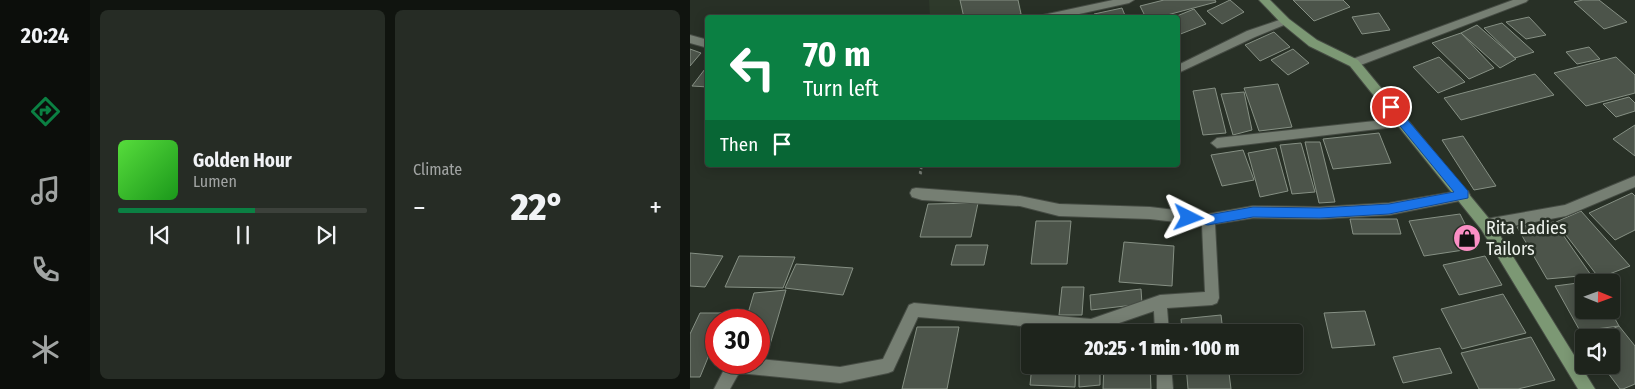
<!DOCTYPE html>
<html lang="en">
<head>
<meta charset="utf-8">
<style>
	body { margin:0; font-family:"Fira Sans Condensed",sans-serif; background:#262c25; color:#f1f3f6; height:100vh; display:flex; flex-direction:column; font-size:19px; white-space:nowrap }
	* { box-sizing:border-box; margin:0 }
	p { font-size:16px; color:#a1a4a3 }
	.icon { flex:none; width:28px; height:28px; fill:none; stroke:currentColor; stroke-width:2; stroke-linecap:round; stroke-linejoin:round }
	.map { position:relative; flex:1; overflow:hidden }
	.side { display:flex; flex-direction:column; gap:10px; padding:10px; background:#10140f; width:600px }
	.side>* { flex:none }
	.banner { position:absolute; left:15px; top:15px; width:475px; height:152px; border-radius:5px; box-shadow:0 2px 12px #0003,0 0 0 1px #3c413b; background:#0b8043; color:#fff; overflow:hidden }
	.needle { width:32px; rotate:91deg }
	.buttons { position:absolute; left:885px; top:274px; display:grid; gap:10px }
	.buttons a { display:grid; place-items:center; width:45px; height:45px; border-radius:5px; background:#1e241c; box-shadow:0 2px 12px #0003,0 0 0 1px #3c413b; font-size:25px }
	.speed { position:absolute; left:15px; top:309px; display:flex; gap:10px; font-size:25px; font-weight:700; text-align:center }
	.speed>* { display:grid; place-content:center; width:65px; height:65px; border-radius:50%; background:#1e241c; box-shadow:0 2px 12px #0003,0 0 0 1px #3c413b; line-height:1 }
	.speed .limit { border:8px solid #d22; background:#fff; color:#111 }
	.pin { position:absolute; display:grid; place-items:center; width:42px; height:42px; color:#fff; margin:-21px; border:2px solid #fff; border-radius:50%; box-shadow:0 1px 5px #0007 }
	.me { position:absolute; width:55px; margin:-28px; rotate:93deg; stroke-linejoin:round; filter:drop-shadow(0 0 4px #0008) }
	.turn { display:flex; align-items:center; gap:18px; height:105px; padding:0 15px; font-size:22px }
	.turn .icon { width:65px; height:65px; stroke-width:2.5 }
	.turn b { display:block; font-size:35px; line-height:42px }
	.then { display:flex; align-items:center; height:48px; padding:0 15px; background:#0003; gap:10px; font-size:19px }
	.big { font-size:38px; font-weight:800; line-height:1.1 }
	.side .widget { flex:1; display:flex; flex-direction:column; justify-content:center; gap:8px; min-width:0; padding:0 18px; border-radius:8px; background:#262c25 }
	.song { display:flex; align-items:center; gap:15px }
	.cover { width:60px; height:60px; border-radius:8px; background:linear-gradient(135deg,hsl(110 70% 55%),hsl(120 70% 35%)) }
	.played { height:5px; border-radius:2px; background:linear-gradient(90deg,#0b8043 55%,#3c413b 55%) }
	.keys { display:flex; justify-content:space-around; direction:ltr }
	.heat { display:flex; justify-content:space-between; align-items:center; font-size:28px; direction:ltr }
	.side .tiles { flex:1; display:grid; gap:10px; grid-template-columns:repeat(2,1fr) }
	.trip { position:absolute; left:331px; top:324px; width:282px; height:50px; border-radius:5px; background:#1e241c; box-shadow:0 2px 12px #0003,0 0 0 1px #3c413b; font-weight:800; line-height:50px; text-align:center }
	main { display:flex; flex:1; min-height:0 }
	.tab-bar { display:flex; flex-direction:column; width:90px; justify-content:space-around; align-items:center; background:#0c0e0b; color:#a1a4a3 }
	.tab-bar .icon { width:35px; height:35px }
	.tab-bar .active { color:#0b8043 }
	.tab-bar b { font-size:22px; color:#f1f3f6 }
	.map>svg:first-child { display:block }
	.built { fill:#2e3a2b }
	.building { fill:#4c544a; stroke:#869084 }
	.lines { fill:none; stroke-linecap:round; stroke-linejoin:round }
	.minor-casing { stroke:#464c44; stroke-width:2 }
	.secondary-casing { stroke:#464c44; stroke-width:2 }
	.path-far1 { stroke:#757b73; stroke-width:2.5; stroke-dasharray:2 2; stroke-linecap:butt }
	.path { stroke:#757b73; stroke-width:3; stroke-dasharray:2.5 2.5; stroke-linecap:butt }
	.minor { fill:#767f73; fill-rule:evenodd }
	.secondary { fill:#7c9874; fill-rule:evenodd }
	.route { fill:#1a73e8; stroke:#114b97 }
	.labels { text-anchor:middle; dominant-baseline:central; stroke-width:5; stroke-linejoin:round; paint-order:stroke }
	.poi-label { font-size:18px; fill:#edf2ec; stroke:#283026; text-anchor:start }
</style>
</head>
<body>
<main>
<nav class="tab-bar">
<b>20:24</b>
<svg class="icon active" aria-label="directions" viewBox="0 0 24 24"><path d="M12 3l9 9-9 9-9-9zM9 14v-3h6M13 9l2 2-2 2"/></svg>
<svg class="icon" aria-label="music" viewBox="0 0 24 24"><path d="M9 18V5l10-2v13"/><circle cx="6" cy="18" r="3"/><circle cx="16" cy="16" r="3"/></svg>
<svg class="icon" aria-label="phone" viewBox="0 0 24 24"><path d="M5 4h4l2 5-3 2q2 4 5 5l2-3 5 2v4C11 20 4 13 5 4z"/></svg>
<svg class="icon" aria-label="climate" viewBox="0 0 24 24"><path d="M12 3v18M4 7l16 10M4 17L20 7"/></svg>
</nav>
<section class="side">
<div class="tiles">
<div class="widget">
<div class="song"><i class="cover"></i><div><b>Golden Hour</b><p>Lumen</p></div></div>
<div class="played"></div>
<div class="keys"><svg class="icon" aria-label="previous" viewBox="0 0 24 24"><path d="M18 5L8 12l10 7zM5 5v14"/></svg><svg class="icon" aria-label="pause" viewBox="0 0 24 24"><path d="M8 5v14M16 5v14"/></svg><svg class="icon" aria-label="next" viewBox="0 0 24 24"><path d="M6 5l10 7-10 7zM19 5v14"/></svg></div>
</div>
<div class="widget"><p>Climate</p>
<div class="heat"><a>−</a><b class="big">22°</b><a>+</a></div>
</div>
</div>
</section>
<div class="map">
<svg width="945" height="389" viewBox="0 0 945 389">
	<rect width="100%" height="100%" fill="#283026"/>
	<polygon class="built" points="239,0 329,0 333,17 240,17"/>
	<g class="building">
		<polygon points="270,0 328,0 331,14 315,18 274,18"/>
		<polygon points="474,0 525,0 526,2 466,18 456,18 450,6"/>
		<polygon points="540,0 554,12 532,24 517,11"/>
		<polygon points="603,0 653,0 660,7 624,21"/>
		<polygon points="893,0 909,0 937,22 914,29 884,2"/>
		<polygon points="432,8 436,18 405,18 404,14"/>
		<polygon points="504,9 516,24 488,35 488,18 482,18"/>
		<polygon points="689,13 700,30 672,34 662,17"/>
		<polygon points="839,17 856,35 836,39 816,22"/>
		<polygon points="812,23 844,52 825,58 794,28"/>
		<polygon points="787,25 826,59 810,68 771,33"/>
		<polygon points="584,32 600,47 570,61 555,45"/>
		<polygon points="771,33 804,68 779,79 742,43"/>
		<polygon points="899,47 910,59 887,64 876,52"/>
		<polygon points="0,49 11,53 0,66"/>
		<polygon points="603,49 619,63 598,75 581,60"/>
		<polygon points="749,57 775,82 748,93 723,67"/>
		<polygon points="926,57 945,75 945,93 896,106 864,73"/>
		<polygon points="18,65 18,87 2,86"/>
		<polygon points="845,74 864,95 771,120 754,98"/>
		<polygon points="588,84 602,127 569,131 554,88"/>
		<polygon points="525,88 536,133 513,135 503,91"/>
		<polygon points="554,92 562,130 543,135 531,94"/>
		<polygon points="939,97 945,103 945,111 926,117 913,104"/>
		<polygon points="945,125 945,156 923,139"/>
		<polygon points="689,133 701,163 643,169 633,139"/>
		<polygon points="773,136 806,186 784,190 752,140"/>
		<polygon points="615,142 630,142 645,202 629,203"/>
		<polygon points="611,143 625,192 602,194 590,145"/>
		<polygon points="586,148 598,191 570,197 558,153"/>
		<polygon points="553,150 564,180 532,186 521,155"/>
		<polygon points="942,193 945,196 945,230 925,240 899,213"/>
		<polygon points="288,203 281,237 230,237 238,204"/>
		<polygon points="891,211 940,266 909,278 866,222"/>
		<polygon points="770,214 787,248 734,256 719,221"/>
		<polygon points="660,219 707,219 711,234 663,234"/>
		<polygon points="346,221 381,221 377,264 341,264"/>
		<polygon points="864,222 901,275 857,279 827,227"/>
		<polygon points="434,242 484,246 482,286 429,282"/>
		<polygon points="266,245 298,245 294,265 261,265"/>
		<polygon points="0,253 33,256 15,287 0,286"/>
		<polygon points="49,256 105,257 93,288 35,287"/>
		<polygon points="795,256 812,285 769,295 753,265"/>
		<polygon points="106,264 163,268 153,295 95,288"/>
		<polygon points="903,281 904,282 894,282 894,310 920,310 929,326 890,331 865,286"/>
		<polygon points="372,287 394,287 392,315 369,315"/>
		<polygon points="451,289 452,304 401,310 400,295"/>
		<polygon points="96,290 79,348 69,349 69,320 56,320 64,293"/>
		<polygon points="813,294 836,333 772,349 751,309"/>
		<polygon points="675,311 685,345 642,348 634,313"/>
		<polygon points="10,313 37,313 34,320 26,320 26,338 10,377 0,377 0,334"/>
		<polygon points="531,315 533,332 492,332 491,319"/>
		<polygon points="929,326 945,346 945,384 933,389 930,389 912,365 921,365 921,338 901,338"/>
		<polygon points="227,327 269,327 257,389 212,389"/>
		<polygon points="841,337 865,380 828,389 789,389 771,353"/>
		<polygon points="750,348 762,373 713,383 703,357"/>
		<polygon points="342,365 386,365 385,387 340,385"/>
		<polygon points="389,365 410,365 410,385 389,387"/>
		<polygon points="414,365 460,365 461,389 413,389"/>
		<polygon points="496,365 538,365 541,389 498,389"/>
	</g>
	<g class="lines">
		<g class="minor-casing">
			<g id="minor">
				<polygon points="423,0 444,0 439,3 371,18 348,18 353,15"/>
				<polygon points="823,0 838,0 836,2 668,66 660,66 659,63 660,60"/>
				<polygon points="595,18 600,21 599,23 565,37 488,73 488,65 557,31"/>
				<polygon points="0,35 18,40 18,48 0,43"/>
				<polygon points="713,118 719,122 713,126 527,148 521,143 527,138"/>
				<polygon points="945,176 945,187 876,216 796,231 791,229 790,225 791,221 796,219 875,205"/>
				<polygon points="226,188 330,196 369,204 460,207 518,214 563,206 630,207 699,203 774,190 778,191 780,195 778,199 774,200 699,215 630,219 563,218 525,224 529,298 527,303 522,305 477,308 479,332 465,332 464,311 403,332 228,317 203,371 198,373 150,383 49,373 40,389 24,389 38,362 69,362 69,359 150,367 193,359 219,305 224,303 401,319 470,295 515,292 512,225 460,219 369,216 330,206 232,200 222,197 220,193 222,189"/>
				<polygon points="467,365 481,365 483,389 467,389"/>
			</g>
		</g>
		<g class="secondary-casing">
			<polygon id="secondary" points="569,0 580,0 599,19 627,40 668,60 801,221 905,389 888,389 791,229 660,66 619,46 591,23"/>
		</g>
		<polyline class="path-far1" points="230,173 232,165"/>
		<polyline class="path" points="230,174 231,172"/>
		<use href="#minor" class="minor"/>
		<use href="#secondary" class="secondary"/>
	</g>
	<polygon class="route" points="701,103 704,104 778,191 778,198 699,214 630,218 563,217 518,225 495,221 493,218 499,212 518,215 563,207 630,208 699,204 764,192 697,110 697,104"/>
	<defs>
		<g id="shop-disc" transform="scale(1.4375)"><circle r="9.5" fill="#fb8fc5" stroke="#283026"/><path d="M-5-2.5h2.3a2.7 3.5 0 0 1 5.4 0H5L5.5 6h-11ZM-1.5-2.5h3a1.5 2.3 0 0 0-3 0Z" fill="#111"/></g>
	</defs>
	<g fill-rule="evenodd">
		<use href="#shop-disc" x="777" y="238"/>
	</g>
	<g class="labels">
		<g class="poi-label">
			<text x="796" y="228">Rita Ladies<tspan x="796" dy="21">Tailors</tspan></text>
		</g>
	</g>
</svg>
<div class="buttons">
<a><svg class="needle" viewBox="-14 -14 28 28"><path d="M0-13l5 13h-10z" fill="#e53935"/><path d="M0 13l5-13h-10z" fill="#a1a4a3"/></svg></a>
<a><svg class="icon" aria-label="sound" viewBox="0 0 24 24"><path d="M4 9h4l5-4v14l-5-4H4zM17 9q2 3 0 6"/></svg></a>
</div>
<div class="speed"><div class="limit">30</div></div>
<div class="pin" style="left:701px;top:107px;background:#d93025"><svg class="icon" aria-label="arrive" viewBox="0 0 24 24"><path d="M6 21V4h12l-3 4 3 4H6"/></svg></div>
<svg class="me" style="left:499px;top:218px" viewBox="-20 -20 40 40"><path d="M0-17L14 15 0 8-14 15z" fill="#1a73e8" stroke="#fff" stroke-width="4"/></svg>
<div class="trip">20:25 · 1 min · 100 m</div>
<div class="banner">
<div class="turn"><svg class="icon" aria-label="left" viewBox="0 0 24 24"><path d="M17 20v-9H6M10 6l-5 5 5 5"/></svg><div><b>70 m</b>Turn left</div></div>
<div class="then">Then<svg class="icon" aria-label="arrive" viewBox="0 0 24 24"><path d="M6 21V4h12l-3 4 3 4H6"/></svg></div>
</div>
</div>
</main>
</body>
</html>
